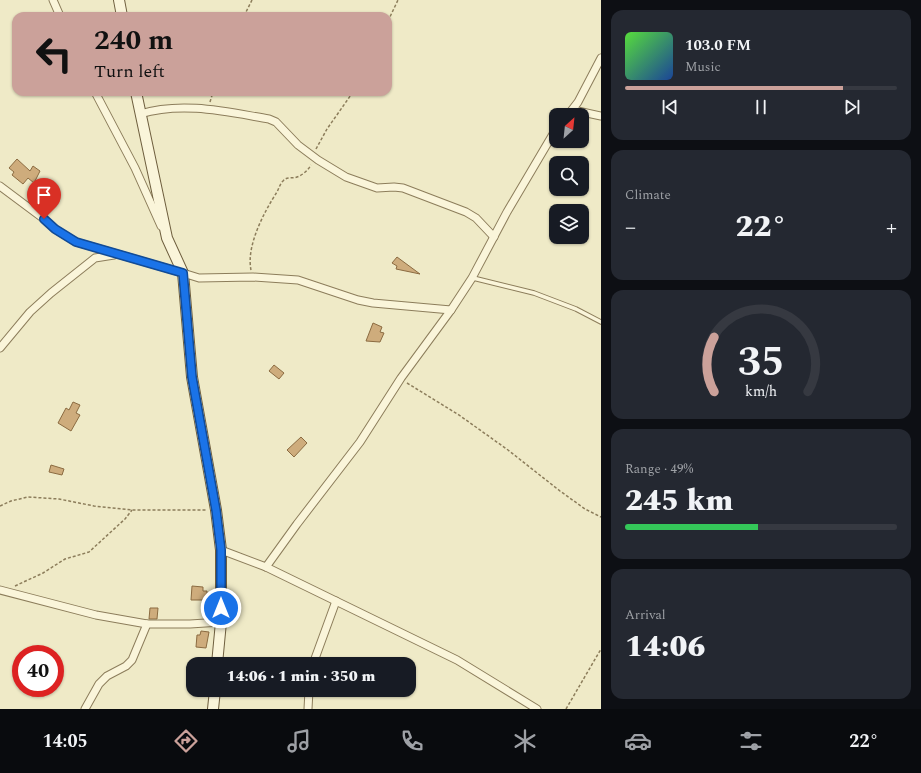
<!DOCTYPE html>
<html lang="en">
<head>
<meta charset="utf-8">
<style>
	body { margin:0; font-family:Spectral,serif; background:#242831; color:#f1f3f6; height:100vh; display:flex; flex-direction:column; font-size:15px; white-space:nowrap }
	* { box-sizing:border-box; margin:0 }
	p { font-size:13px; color:#9ea1a6 }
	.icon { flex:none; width:22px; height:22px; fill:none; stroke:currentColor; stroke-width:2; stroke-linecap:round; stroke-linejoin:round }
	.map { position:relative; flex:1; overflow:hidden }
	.side { display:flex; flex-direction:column; gap:10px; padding:10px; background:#0d0f14; width:320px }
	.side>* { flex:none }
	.hud { position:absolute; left:12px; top:12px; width:380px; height:84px; border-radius:12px; box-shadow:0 1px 3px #0004; background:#cba19a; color:#111; overflow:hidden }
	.needle { width:26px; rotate:27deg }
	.fabs { position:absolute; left:549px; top:108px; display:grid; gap:8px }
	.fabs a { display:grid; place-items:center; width:40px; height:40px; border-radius:8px; background:#171b24; box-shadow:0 1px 3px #0004; font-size:20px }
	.speed { position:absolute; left:12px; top:645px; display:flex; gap:8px; font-size:20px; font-weight:700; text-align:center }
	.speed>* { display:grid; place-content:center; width:52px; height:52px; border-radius:50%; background:#171b24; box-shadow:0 1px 3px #0004; line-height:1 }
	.speed .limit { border:6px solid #d22; background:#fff; color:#111 }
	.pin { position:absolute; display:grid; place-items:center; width:34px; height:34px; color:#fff; margin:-41px -17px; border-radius:50% 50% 50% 0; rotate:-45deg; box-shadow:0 0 4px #0007 }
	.pin .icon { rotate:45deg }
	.me { position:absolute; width:44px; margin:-22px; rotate:0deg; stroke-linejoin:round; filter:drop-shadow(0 0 3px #0008) }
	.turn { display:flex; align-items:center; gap:14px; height:84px; padding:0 16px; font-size:18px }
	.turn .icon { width:52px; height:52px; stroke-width:2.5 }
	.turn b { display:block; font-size:28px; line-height:34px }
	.big { font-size:30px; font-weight:800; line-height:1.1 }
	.side .widget { flex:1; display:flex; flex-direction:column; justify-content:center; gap:6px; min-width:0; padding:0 14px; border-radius:12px; background:#242831 }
	.side .dial { align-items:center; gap:0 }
	.dial svg { height:104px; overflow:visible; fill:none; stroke:#363941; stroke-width:7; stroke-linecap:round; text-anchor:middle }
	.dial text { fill:#f1f3f6; stroke:none }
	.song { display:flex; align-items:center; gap:12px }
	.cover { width:48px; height:48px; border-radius:6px; background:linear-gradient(135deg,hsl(110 70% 55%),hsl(220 70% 35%)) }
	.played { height:4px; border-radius:2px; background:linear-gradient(90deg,#cba19a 80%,#363941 80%) }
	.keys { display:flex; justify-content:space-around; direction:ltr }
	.heat { display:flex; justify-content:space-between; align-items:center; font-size:22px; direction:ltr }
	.charge { height:6px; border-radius:3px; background:linear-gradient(90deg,#34c759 49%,#363941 0) }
	.trip { position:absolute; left:186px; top:657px; width:230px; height:40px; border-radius:12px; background:#171b24; box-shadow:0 1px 3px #0004; font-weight:800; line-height:40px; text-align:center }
	.dock { display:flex; height:64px; justify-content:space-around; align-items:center; background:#090b0e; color:#9ea1a6 }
	.dock .icon { width:28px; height:28px }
	.dock .selected { color:#cba19a }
	.dock b { font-size:18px; color:#f1f3f6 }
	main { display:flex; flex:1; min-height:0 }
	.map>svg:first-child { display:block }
	.building { fill:#ceac7c; stroke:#8b6b41 }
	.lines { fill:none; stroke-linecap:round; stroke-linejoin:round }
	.lane-casing { stroke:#8c7d5b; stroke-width:5.5 }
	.street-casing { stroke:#8c7d5b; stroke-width:9 }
	.secondary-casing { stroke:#6e5e3e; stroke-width:12 }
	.path { stroke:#8c7d5b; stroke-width:1.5; stroke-dasharray:3 2; stroke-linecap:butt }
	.lane { stroke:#faf5da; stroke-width:3.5 }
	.street { stroke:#faf5da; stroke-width:7 }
	.secondary { stroke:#faf5da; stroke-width:10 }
	.route-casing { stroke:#114b97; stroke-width:10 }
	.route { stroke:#1a73e8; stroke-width:7 }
</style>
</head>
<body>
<main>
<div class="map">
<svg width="601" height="709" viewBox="0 0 601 709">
	<rect width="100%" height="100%" fill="#efeac7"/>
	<g class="building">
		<polygon points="17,159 30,171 33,166 40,171 34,183 28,178 23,184 12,175 14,172 9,168"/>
		<polygon points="397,257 420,274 396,269 397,266 392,263"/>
		<polygon points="373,323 382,327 380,332 384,333 380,342 366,341"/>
		<polygon points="274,365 284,373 279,379 269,371"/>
		<polygon points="73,402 80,405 76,413 80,415 71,431 58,423 66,408 69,410"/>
		<polygon points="301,437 307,443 294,457 287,450"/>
		<polygon points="51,465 64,469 62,475 49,472"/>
		<polygon points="192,586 203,587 203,591 207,591 207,600 191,600"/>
		<polygon points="150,608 158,608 157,619 149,619"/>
		<polygon points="201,631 209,632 206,648 196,647 197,635 200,635"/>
	</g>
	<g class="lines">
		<g class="lane-casing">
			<polyline id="lane" points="473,278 534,293 576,309 601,322"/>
		</g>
		<g class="street-casing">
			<g id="street">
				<polyline points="53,0 60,16"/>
				<polyline points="95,92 135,168 161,226"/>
				<polyline points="573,110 601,116"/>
				<path d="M 140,114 C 183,101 227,112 269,119 L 276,122 L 298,145 L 318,160 L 346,177 L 377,188 L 394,187 L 403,188 L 466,212 L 476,218 L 494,237"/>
				<polyline points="568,115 578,102 601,58"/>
				<polyline points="0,186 44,219 55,229 76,242 183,273 199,278 253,277 298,280 358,300 373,303 451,310"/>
				<polyline points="0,348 30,312 51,293 95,258 114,255"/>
				<polyline points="221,550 266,567 457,660 537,709"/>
				<polyline points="266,567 297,524 360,442 401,378 451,310 472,278 507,212 556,129"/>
				<polyline points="0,590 96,615 147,624 190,624 221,622"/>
				<polyline points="313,664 336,601"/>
				<polyline points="85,709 99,684 107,676 126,666 132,660 147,624"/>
				<polyline points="308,709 309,690"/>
			</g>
		</g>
		<g class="secondary-casing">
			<g id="secondary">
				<polyline points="119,0 122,16"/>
				<polyline points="136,92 167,238 183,273 192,377 216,510 221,550 221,622 217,664"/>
				<polyline points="213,709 215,690"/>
			</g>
		</g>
		<g class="path">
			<polyline points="244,16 252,0"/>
			<polyline points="388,21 398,0"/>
			<polyline points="210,102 213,92"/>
			<polyline points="316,149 327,129 353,92"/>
			<path d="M 251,270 C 246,246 264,212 277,192 C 279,188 280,184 283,181 C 287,176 292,179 297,177 C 303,175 308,170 311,165"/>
			<polyline points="407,383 459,415 508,450 560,491 585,509 601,517"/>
			<polyline points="0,506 11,501 28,497 59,499 94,506 132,510 207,510"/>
			<polyline points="15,586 43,573 65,559 89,552 125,519 132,510"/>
			<polyline points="566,709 601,649"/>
		</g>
		<use href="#lane" class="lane"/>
		<use href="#street" class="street"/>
		<use href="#secondary" class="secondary"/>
	</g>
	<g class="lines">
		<g class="route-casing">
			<polyline id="route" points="44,219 55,229 76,242 183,273 192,377 216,510 221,550 221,608"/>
		</g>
		<use href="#route" class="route"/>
	</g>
</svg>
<div class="fabs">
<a><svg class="needle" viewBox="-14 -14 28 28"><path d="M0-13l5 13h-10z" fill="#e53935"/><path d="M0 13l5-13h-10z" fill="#9ea1a6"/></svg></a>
<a><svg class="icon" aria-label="search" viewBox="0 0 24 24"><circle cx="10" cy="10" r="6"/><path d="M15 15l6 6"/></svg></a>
<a><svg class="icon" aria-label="layers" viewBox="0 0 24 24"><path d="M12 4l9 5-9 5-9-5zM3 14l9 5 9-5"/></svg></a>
</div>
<div class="speed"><div class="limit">40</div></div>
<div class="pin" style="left:44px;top:219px;background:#d93025"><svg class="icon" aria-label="arrive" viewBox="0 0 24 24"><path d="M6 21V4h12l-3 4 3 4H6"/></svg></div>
<svg class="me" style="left:221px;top:608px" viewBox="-20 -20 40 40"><circle r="17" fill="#1a73e8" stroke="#fff" stroke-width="3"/><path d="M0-11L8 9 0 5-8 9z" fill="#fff"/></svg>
<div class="trip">14:06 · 1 min · 350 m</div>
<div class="hud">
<div class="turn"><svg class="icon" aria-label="left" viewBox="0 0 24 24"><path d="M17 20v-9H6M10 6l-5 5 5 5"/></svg><div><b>240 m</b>Turn left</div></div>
</div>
</div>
<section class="side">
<div class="widget">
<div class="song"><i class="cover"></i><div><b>103.0 FM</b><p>Music</p></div></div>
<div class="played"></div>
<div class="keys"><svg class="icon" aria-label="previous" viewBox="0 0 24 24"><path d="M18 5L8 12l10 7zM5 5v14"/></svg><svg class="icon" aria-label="pause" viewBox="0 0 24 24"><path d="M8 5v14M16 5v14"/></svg><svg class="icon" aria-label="next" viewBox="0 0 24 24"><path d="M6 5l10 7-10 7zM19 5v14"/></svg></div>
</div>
<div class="widget"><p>Climate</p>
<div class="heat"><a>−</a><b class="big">22°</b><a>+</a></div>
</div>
<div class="widget dial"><svg viewBox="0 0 100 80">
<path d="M14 69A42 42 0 1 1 86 69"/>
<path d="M14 69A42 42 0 0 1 14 27" stroke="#cba19a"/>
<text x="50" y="56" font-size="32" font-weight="700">35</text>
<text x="50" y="72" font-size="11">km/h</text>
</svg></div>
<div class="widget"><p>Range · 49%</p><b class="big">245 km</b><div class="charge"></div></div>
<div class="widget"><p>Arrival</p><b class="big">14:06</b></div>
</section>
</main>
<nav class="dock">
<b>14:05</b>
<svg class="icon selected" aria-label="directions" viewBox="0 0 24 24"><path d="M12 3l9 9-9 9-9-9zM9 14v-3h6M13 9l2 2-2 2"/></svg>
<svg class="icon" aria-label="music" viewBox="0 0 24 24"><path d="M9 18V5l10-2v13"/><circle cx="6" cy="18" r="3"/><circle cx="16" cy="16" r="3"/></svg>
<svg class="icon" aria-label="phone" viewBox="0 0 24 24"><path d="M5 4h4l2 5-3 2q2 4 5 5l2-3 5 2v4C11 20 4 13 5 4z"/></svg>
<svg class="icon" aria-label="climate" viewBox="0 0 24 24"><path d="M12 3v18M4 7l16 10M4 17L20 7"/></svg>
<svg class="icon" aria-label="car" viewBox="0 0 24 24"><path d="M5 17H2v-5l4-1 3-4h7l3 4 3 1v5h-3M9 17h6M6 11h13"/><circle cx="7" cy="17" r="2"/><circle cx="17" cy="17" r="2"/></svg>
<svg class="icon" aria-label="filters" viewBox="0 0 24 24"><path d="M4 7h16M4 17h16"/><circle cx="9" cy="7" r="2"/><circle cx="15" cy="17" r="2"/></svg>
<b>22°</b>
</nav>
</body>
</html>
